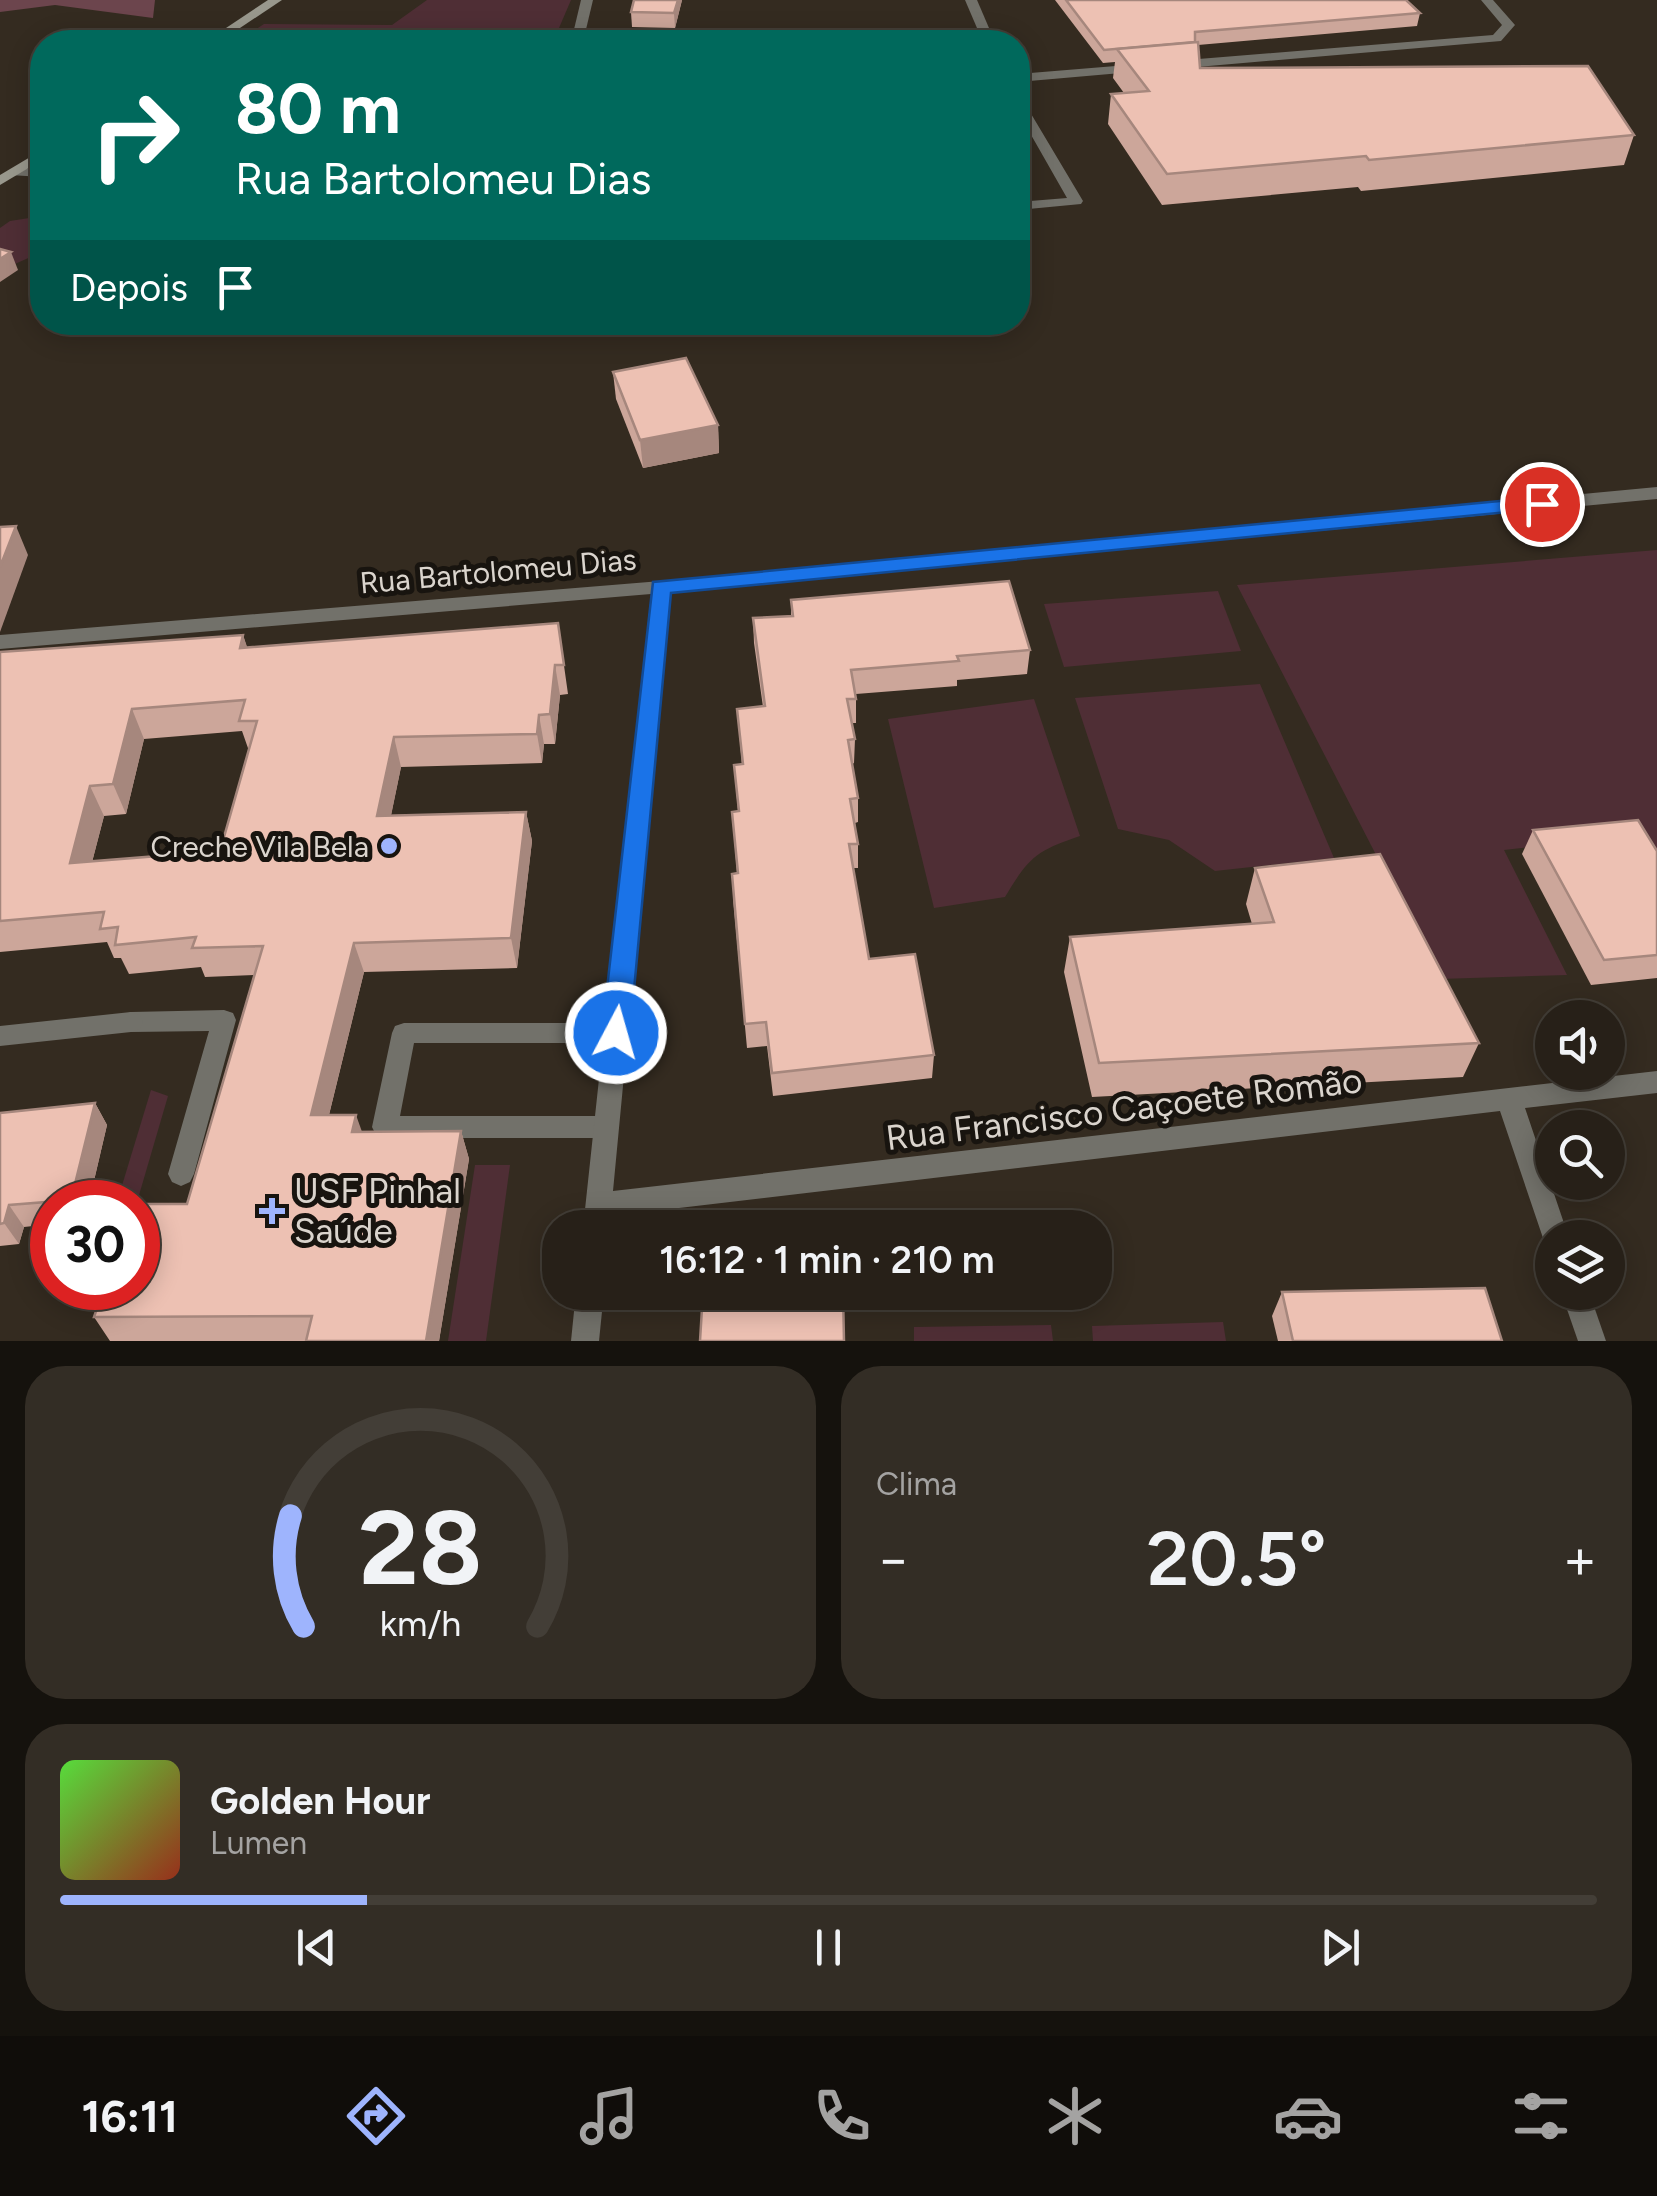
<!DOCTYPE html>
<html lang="pt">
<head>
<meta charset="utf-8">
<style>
	body { margin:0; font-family:Figtree,sans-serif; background:#332d25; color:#f1f3f6; height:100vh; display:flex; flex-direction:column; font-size:38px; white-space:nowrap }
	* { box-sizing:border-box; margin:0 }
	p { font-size:32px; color:#a4a3a2 }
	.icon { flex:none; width:55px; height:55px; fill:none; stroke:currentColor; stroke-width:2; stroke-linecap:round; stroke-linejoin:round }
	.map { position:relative; height:1341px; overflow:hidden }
	.details { display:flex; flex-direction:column; gap:25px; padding:25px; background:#15120d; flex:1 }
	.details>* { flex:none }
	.guide { position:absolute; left:30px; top:30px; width:1000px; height:305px; border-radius:40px; box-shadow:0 5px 25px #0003,0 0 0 2px #433e37; background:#00695c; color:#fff; overflow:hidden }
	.controls { position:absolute; left:1535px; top:1000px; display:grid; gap:20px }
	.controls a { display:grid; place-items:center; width:90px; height:90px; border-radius:50%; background:#272018; box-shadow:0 5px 25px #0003,0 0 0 2px #433e37; font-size:50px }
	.speed { position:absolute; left:30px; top:1180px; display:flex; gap:20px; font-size:50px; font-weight:700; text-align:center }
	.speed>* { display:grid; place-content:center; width:130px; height:130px; border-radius:50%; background:#272018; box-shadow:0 5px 25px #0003,0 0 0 2px #433e37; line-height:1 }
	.speed .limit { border:15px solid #d22; background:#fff; color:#111 }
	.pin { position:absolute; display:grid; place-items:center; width:85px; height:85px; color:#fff; margin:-42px; border:5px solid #fff; border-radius:50%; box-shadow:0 2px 10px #0007 }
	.me { position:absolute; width:110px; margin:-55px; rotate:6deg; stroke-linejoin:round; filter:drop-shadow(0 0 8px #0008) }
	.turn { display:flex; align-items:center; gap:35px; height:210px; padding:0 40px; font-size:45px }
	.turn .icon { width:130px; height:130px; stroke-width:2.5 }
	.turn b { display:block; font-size:70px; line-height:85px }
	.then { display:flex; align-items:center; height:95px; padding:0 40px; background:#0003; gap:20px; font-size:38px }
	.big { font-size:75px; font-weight:600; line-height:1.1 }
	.details .card { flex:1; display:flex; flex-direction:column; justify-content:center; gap:15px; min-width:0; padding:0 35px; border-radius:40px; background:#332d25 }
	.details .dial { align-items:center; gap:0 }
	.dial svg { height:260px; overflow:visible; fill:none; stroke:#433e37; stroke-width:7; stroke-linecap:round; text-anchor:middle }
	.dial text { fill:#f1f3f6; stroke:none }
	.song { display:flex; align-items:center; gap:30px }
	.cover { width:120px; height:120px; border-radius:15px; background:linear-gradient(135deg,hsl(110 70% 55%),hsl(10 70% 35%)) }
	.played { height:10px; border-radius:5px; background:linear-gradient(90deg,#9eb4fd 20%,#433e37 20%) }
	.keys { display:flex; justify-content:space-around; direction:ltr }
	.heat { display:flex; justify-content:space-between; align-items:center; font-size:55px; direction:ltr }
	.details .tiles { flex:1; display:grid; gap:25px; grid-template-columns:1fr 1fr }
	.card:last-child { grid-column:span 2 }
	.trip { position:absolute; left:542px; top:1210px; width:570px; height:100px; border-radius:40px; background:#272018; box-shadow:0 5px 25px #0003,0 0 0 2px #433e37; font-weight:600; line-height:100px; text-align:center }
	.tabs { display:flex; height:160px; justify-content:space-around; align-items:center; background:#100d0a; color:#a4a3a2 }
	.tabs .icon { width:70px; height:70px }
	.tabs .on { color:#9eb4fd }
	.tabs b { font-size:45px; color:#f1f3f6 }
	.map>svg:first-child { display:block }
	.green { fill:#4f2e35 }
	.forest { fill:#6c454d }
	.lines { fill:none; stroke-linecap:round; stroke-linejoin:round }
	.lane { fill:#72716a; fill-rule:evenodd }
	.street { fill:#72716a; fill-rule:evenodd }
	.secondary { fill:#99988d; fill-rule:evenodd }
	.wall { fill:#cca69a; fill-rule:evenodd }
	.shaded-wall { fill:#a6877d }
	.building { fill:#edc1b3; stroke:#a6877d; stroke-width:2.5; fill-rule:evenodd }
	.route { fill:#1a73e8; stroke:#114b97; stroke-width:2.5 }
	.poi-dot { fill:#9eb4fd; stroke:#18140f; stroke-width:4 }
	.labels { text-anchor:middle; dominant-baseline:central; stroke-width:10; stroke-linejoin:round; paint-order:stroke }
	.street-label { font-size:30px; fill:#dad4cd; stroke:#18140f }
	.poi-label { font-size:30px; fill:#dad4cd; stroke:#18140f; text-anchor:end }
	.near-street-label { font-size:35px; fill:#dad4cd; stroke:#18140f }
	.near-poi-label { font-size:35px; fill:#dad4cd; stroke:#18140f; text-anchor:start }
</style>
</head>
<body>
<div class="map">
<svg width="1657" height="1341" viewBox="0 0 1657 1341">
	<rect width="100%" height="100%" fill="#342b20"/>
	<g class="green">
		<polygon points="427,0 571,0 553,42 236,42 264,24 392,25"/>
		<polygon points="42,216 42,252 8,267 0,265 0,228 10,221"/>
		<polygon points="1657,550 1657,868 1632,835 1504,850 1567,975 1440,979 1237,585"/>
		<polygon points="1218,591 1241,651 1064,667 1044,604"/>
		<polygon points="1260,684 1334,858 1215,871 1169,840 1118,829 1075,698"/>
		<path d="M 1034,699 L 1080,836 C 1036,851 1029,857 1005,897 L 934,908 L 888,719 Z"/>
		<polygon points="151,1090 168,1096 137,1202 117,1202"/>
		<polygon points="475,1165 510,1165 486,1341 448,1341"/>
		<polygon points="1223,1322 1226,1341 1093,1341 1092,1326"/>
		<polygon points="1051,1325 1053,1341 914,1341 914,1327"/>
	</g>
	<polygon class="forest" points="0,0 155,0 153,18 55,5 0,12"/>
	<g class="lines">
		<g class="lane">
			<polygon points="224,1010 233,1013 236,1020 194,1174 190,1182 181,1186 172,1182 168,1174 209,1031 131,1032 122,1029 119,1022 122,1015 131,1012"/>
			<polygon points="404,1023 616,1023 625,1026 628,1033 625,1040 616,1043 414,1043 400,1116 606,1116 615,1119 619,1127 615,1135 606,1138 385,1138 376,1135 372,1127 392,1033 395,1026"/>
		</g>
		<g class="street">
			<polygon points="581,0 593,0 583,42 571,42"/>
			<polygon points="965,0 977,0 995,42 983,42"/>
			<polygon points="1481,0 1493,0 1515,25 1501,41 1174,69 1168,65 1174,61 1493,35 1502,25"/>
			<polygon points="1140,64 1146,68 1144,71 1018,82 1018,74"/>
			<polygon points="1018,98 1024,102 1083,201 1081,204 1018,210 1018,202 1067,198 1018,112"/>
			<polygon points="15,168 42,169 42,177 10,175 8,172"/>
			<polygon points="1657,487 1657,499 670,592 613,1191 1657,1071 1657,1093 1525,1108 1569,1238 1552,1238 1552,1249 1546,1247 1543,1238 1500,1111 611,1216 609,1228 583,1228 651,594 0,649 0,635 661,581"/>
			<polygon points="131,1012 140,1015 143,1022 140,1029 131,1032 0,1046 0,1026"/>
			<polygon points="576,1292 604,1292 599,1341 571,1341"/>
			<polygon points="1561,1292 1589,1292 1606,1341 1578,1341"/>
		</g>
		<g class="secondary">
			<polygon points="268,0 282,0 219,42 205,42"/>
			<polygon points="42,150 42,160 0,185 0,175"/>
		</g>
	</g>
	<g class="wall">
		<polygon points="634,0 682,0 675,28 632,27 631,12"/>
		<polygon points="1055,0 1406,0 1420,13 1417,26 1198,45 1200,68 1634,135 1624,165 1361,191 1358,187 1162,205 1108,124 1111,94 1124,93 1113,78 1115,62 1103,63"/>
		<polygon points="613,372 718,425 719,453 643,468 616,399"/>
		<polygon points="791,600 1030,650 1027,674 957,680 957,686 856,694 856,723 852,723 855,739 854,763 852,764 858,798 858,822 855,823 858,844 858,868 853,868 869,959 934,1055 932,1078 773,1096 767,1046 747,1048 733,898 737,873 732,812 738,811 734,765 742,765 737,709 763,707 754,643 753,618 791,616"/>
		<path d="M 558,623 L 568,694 L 560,695 L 555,744 L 544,744 L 542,763 L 401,767 L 391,815 L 526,812 L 532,841 L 517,968 L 364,972 L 329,1115 L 362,1132 L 461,1131 L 469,1159 L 439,1341 L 110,1341 L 94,1317 L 187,1204 L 254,975 L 205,977 L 201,967 L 129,974 L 121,958 L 114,958 L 107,942 L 0,952 L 0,652 L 243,635 L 247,648 ZM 242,731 L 249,751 L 220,851 L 92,862 L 104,816 L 126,814 L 144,739 Z"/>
		<polygon points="1533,830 1657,851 1657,978 1591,985 1522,854"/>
		<polygon points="1255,868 1479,1043 1463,1077 1092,1097 1064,972 1070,937 1252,924 1246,904"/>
		<polygon points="95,1103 107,1125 89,1202 52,1202 52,1224 24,1227 19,1244 0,1246 0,1113"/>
		<polygon points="1282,1292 1502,1341 1278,1341 1272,1316"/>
	</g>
	<g class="shaded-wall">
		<polygon points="678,0 682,0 675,28 674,13"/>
		<polygon points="11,252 18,270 0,282 0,259"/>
		<polygon points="718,425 719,453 643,468 640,440"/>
		<polygon points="16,526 28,555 0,632 0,567"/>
		<polygon points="243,635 253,664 240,648"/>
		<polygon points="555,665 560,695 555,744 550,714"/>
		<polygon points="132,709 144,739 126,814 113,784"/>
		<polygon points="539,715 544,744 542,763 537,734"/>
		<polygon points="394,737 401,767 385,845 377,816"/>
		<polygon points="90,786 104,816 84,893 70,863"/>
		<polygon points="526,812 532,841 517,968 511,938"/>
		<polygon points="354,943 364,972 322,1143 311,1115"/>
		<polygon points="95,1103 107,1125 89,1202 73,1202 71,1200"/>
		<polygon points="356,1115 366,1143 352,1132"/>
		<polygon points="461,1131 469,1159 439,1341 426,1341"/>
		<polygon points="9,1205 24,1227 19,1244 4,1223"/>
	</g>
	<g class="building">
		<polygon points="634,0 678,0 674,13 631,12"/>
		<polygon points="1066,0 1406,0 1420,13 1195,32 1195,42 1104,50"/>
		<polygon points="934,40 935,42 905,42"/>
		<polygon points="1198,42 1200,68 1588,66 1634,135 1369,160 1366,156 1167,174 1111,94 1149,91 1117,49"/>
		<polygon points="0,249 11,252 0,259"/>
		<polygon points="686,358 718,425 640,440 613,372"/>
		<polygon points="16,526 0,567 0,527"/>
		<polygon points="1009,581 1030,650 957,656 959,661 851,670 856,699 847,699 855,739 848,740 858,798 850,799 858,844 849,844 869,959 915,954 934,1055 772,1073 766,1022 745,1024 732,874 738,873 732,812 739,811 734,765 743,764 737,709 765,706 753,618 793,616 791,600"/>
		<path d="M 558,623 L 564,665 L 555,665 L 550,714 L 539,715 L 537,734 L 394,737 L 377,816 L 526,812 L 511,938 L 354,943 L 311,1115 L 356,1115 L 352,1132 L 461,1131 L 426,1341 L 306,1341 L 312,1316 L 94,1317 L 104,1288 L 138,1288 L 138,1204 L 187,1204 L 263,946 L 192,948 L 196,937 L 115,945 L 118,927 L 100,929 L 104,912 L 0,921 L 0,652 L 243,635 L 240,648 ZM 245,700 L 239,721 L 257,721 L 220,851 L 70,863 L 90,786 L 113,784 L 132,709 Z"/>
		<polygon points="1638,820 1657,851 1657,955 1604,960 1533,830"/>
		<polygon points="1380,854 1479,1043 1099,1063 1070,937 1274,922 1255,868"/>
		<polygon points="95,1103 71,1200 9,1205 4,1223 0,1224 0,1113"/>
		<polygon points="1485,1288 1502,1341 1293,1341 1282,1292"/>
		<polygon points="703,1292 843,1292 844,1341 700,1341"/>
	</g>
	<polygon class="route" points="1542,497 1549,499 1549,508 671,593 630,1033 626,1042 616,1045 606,1042 602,1033 653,582"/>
	<g class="poi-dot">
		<circle cx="389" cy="846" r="10"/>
		<path d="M267 1196h10v10h10v10h-10v10h-10v-10h-10v-10h10z"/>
	</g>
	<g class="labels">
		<g class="street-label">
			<text transform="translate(498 571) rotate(-5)">Rua Bartolomeu Dias</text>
		</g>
		<g class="poi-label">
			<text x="369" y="846">Creche Vila Bela</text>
		</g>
		<g class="near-street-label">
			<text transform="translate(1124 1109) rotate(-7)">Rua Francisco Caçoete Romão</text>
		</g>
		<g class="near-poi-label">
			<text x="294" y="1191">USF Pinhal<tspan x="294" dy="40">Saúde</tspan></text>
		</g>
	</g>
</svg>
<div class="controls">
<a><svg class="icon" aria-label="sound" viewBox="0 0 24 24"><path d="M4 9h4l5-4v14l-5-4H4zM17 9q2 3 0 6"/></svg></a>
<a><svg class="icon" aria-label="search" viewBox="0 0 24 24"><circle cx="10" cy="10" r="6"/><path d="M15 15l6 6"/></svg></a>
<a><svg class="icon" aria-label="layers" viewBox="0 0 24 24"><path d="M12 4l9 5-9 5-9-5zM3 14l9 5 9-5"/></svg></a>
</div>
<div class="speed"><div class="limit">30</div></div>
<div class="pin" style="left:1542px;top:504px;background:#d93025"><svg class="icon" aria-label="arrive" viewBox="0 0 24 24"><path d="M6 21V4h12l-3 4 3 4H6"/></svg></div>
<svg class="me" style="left:616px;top:1033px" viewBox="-20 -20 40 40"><circle r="17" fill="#1a73e8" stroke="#fff" stroke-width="3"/><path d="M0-11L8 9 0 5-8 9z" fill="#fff"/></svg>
<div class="trip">16:12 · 1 min · 210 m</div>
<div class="guide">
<div class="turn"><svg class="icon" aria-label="right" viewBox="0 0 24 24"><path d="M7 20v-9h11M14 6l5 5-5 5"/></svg><div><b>80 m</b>Rua Bartolomeu Dias</div></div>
<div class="then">Depois<svg class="icon" aria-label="arrive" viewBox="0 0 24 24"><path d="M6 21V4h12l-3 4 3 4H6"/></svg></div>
</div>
</div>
<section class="details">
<div class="tiles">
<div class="card dial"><svg viewBox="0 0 100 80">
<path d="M14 69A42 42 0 1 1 86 69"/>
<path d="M14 69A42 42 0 0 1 10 35" stroke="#9eb4fd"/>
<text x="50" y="56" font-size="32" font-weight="700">28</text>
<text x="50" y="72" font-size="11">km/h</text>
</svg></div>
<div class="card"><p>Clima</p>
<div class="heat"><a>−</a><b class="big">20.5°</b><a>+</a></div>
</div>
<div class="card">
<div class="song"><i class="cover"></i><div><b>Golden Hour</b><p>Lumen</p></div></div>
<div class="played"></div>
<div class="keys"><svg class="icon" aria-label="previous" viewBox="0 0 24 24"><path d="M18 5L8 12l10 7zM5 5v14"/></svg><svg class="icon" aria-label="pause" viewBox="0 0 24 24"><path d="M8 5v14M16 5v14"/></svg><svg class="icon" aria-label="next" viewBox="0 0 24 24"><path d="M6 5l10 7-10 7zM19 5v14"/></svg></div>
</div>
</div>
</section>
<nav class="tabs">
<b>16:11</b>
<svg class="icon on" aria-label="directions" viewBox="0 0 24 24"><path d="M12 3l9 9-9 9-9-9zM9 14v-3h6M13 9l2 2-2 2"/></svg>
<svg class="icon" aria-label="music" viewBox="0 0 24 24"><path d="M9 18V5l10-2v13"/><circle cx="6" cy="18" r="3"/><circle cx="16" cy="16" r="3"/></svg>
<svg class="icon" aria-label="phone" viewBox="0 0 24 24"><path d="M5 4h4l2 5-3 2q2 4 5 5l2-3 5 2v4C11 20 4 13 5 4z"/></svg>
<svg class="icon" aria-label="climate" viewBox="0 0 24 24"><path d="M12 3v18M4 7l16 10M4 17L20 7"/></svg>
<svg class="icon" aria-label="car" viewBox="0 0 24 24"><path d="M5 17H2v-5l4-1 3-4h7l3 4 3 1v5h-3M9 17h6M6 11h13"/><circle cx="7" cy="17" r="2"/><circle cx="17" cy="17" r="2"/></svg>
<svg class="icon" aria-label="filters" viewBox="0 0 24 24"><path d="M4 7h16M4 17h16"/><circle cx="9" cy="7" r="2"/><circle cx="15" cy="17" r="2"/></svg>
</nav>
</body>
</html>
